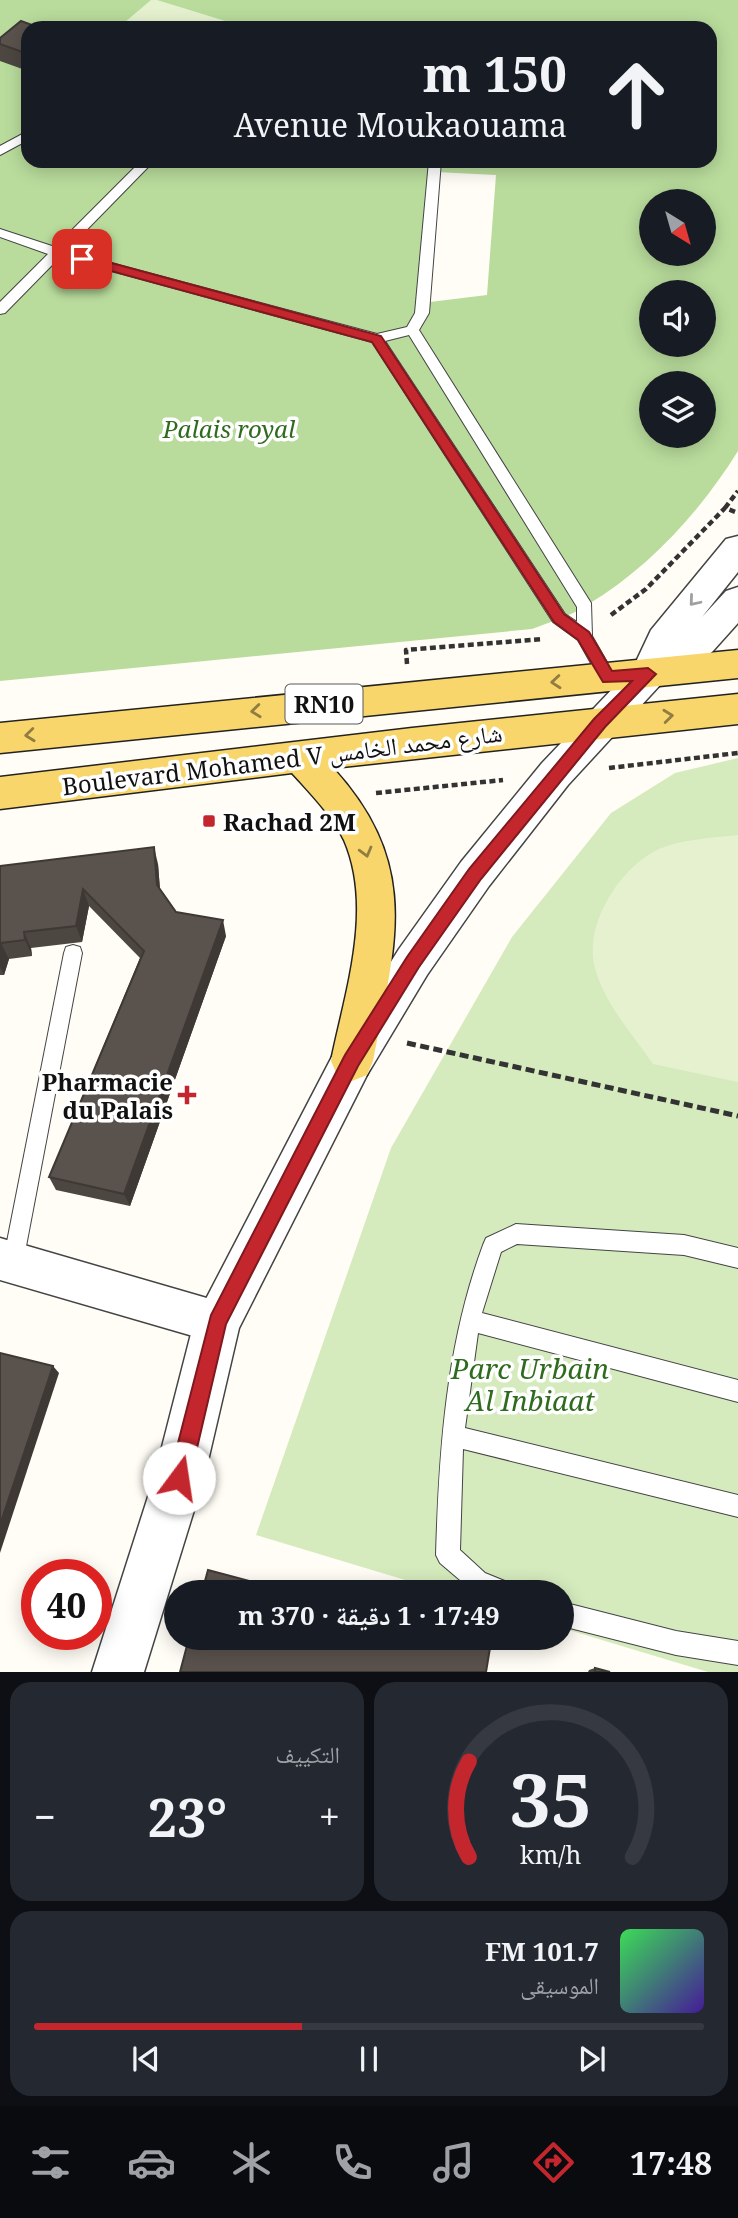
<!DOCTYPE html>
<html lang="ar">
<head>
<meta charset="utf-8">
<style>
	body { margin:0; font-family:"Noto Serif","Noto Naskh Arabic",serif; background:#242831; color:#f1f3f6; direction:rtl; height:100vh; display:flex; flex-direction:column; font-size:26px; white-space:nowrap }
	* { box-sizing:border-box; margin:0 }
	p { font-size:23px; color:#9ea1a6 }
	.icon { flex:none; width:38px; height:38px; fill:none; stroke:currentColor; stroke-width:2; stroke-linecap:round; stroke-linejoin:round }
	.map { position:relative; height:1672px; overflow:hidden; direction:ltr }
	.details { display:flex; flex-direction:column; gap:10px; padding:10px; background:#0d0f14; flex:1 }
	.details>* { flex:none }
	.top-card { position:absolute; left:21px; top:21px; width:696px; height:147px; border-radius:21px; box-shadow:0 4px 18px #0003; direction:rtl; background:#171b24; color:#f1f3f6; overflow:hidden }
	.needle { width:46px; rotate:143deg }
	.buttons { position:absolute; left:639px; top:189px; display:grid; gap:14px }
	.buttons a { display:grid; place-items:center; width:77px; height:77px; border-radius:50%; background:#171b24; box-shadow:0 4px 18px #0003; font-size:35px }
	.speed { position:absolute; left:21px; top:1559px; display:flex; gap:14px; font-size:35px; font-weight:700; text-align:center }
	.speed>* { display:grid; place-content:center; width:91px; height:91px; border-radius:50%; background:#171b24; box-shadow:0 4px 18px #0003; line-height:1 }
	.speed .limit { border:10px solid #d22; background:#fff; color:#111 }
	.pin { position:absolute; display:grid; place-items:center; width:60px; height:60px; color:#fff; margin:-30px; border-radius:14px; box-shadow:0 4px 10px #0006 }
	.me { position:absolute; width:77px; margin:-38px; rotate:14deg; stroke-linejoin:round; filter:drop-shadow(0 0 5px #0008) }
	.turn { display:flex; align-items:center; gap:24px; height:147px; padding:0 35px; font-size:32px }
	.turn .icon { width:91px; height:91px; stroke-width:2.5 }
	.turn b { display:block; font-size:49px; line-height:60px }
	.big { font-size:52px; font-weight:700; line-height:1.1 }
	.details .card { flex:1; display:flex; flex-direction:column; justify-content:center; gap:10px; min-width:0; padding:0 24px; border-radius:21px; background:#242831 }
	.details .dial { align-items:center; gap:0 }
	.dial svg { height:182px; overflow:visible; fill:none; stroke:#363941; stroke-width:7; stroke-linecap:round; text-anchor:middle }
	.dial text { fill:#f1f3f6; stroke:none }
	.song { display:flex; align-items:center; gap:21px }
	.cover { width:84px; height:84px; border-radius:10px; background:linear-gradient(135deg,hsl(130 70% 55%),hsl(260 70% 35%)) }
	.played { height:7px; border-radius:4px; background:linear-gradient(90deg,#c4262e 40%,#363941 40%) }
	.keys { display:flex; justify-content:space-around; direction:ltr }
	.heat { display:flex; justify-content:space-between; align-items:center; font-size:38px; direction:ltr }
	.details .tiles { flex:1; display:grid; gap:10px; grid-template-columns:1fr 1fr }
	.card:last-child { grid-column:span 2 }
	.trip { position:absolute; left:164px; top:1580px; width:410px; height:70px; border-radius:35px; background:#171b24; box-shadow:0 4px 18px #0003; font-weight:700; line-height:70px; text-align:center; direction:rtl }
	.tab-bar { display:flex; height:112px; justify-content:space-around; align-items:center; background:#090b0e; color:#9ea1a6 }
	.tab-bar .icon { width:49px; height:49px }
	.tab-bar .active { color:#c4262e }
	.tab-bar b { font-size:32px; color:#f1f3f6 }
	.map>svg:first-child { display:block }
	.green { fill:#d5ebbd }
	.forest { fill:#b9dc9c; fill-rule:evenodd }
	.pitch { fill:#e6f2cf }
	.lines { fill:none; stroke-linecap:round; stroke-linejoin:round }
	.service-casing { stroke:#444; stroke-width:2 }
	.minor-casing { stroke:#444; stroke-width:3 }
	.tertiary-casing { stroke:#444; stroke-width:3 }
	.primary-casing { stroke:#222; stroke-width:3 }
	.path-far1 { stroke:#333; stroke-width:4.5; stroke-dasharray:6 3.5; stroke-linecap:butt }
	.path { stroke:#333; stroke-width:5; stroke-dasharray:9 4.5; stroke-linecap:butt }
	.service { fill:#fff; fill-rule:evenodd }
	.minor { fill:#fff; fill-rule:evenodd }
	.tertiary { fill:#fff; fill-rule:evenodd }
	.primary { fill:#f9d66b; fill-rule:evenodd }
	.wall { fill:#4d4742 }
	.shaded-wall { fill:#3f3936 }
	.building { fill:#5a524d; stroke:#3f3936; stroke-width:2 }
	.oneway { stroke:#a0a0a0 }
	.oneway2 { stroke:#917d42 }
	.route { fill:#c4262e; stroke:#7f191e; stroke-width:2 }
	.poi-dot { fill:#c4262e; stroke:#fff; stroke-width:2.5 }
	.labels { text-anchor:middle; dominant-baseline:central; stroke-width:7; stroke-linejoin:round; paint-order:stroke }
	.shield { fill:#fff; stroke:#585858; stroke-width:2 }
	.shield-label { font-size:23px; font-weight:bold; fill:#111 }
	.park-label { font-size:24px; font-style:italic; fill:#2f6b1f; stroke:#fff }
	.street-label { font-size:24px; fill:#111; stroke:#fff }
	.poi-label { font-size:24px; font-weight:bold; fill:#111; stroke:#fff; text-anchor:start }
	.near-park-label { font-size:28px; font-style:italic; fill:#2f6b1f; stroke:#fff }
</style>
</head>
<body>
<div class="map">
<svg width="738" height="1672" viewBox="0 0 738 1672">
	<rect width="100%" height="100%" fill="#fffdf5"/>
	<polygon class="green" points="738,758 738,1672 708,1672 562,1628 562,1592 445,1592 256,1535 391,1148 512,937 611,813 675,773"/>
	<path class="forest" d="M 0,0 L 738,0 L 738,451 C 700,512 649,568 587,605 C 571,616 550,622 532,629 L 0,681 ZM 28,28 L 710,28 L 710,161 L 28,161 ZM 436,172 L 496,175 L 487,295 L 422,303 ZM 651,201 L 704,201 L 704,254 L 651,254 ZM 651,292 L 704,292 L 704,345 L 651,345 ZM 651,383 L 704,383 L 704,436 L 651,436 Z"/>
	<g class="pitch">
		<polygon points="151,0 157,0 248,28 118,28"/>
		<path d="M 738,835 L 738,1082 L 653,1064 C 633,1035 604,1003 595,968 C 583,925 620,867 659,849 C 682,839 713,838 738,835 Z"/>
	</g>
	<g class="lines">
		<g class="service-casing">
			<g id="service">
				<polygon points="28,131 28,140 0,155 0,146"/>
				<path d="M 141,161 L 154,161 L 66,251 L 377,334 L 407,327 L 415,313 L 429,161 L 441,161 L 429,313 L 419,330 L 591,603 L 592,636 L 616,678 L 614,683 L 602,683 L 578,640 L 553,622 L 372,342 L 60,257 L 5,313 L 0,314 L 0,302 L 48,254 L 0,237 L 0,229 L 55,247 ZM 409,335 L 577,607 L 577,622 L 565,614 L 385,341 Z"/>
				<polygon points="73,945 80,947 82,953 23,1262 20,1269 13,1272 6,1269 3,1262 64,953 66,947"/>
				<path d="M 516,1224 L 684,1235 L 738,1248 L 738,1268 L 684,1255 L 517,1244 L 501,1252 L 482,1313 L 738,1380 L 738,1402 L 478,1333 L 465,1428 L 738,1495 L 738,1517 L 463,1449 L 460,1550 L 485,1573 L 512,1584 L 516,1592 L 474,1592 L 440,1563 L 436,1555 C 439,1450 446,1345 483,1245 L 486,1238 Z"/>
				<polygon points="562,1602 676,1631 738,1641 738,1665 676,1655 562,1626"/>
			</g>
		</g>
		<g class="minor-casing">
			<polygon id="minor" points="0,1238 217,1301 232,1307 238,1322 232,1337 217,1343 0,1280"/>
		</g>
		<g class="tertiary-casing">
			<polygon id="tertiary" points="738,536 738,572 702,617 726,591 738,587 738,623 712,652 661,684 568,785 489,886 427,975 367,1075 239,1328 204,1478 144,1672 92,1672 154,1478 194,1322 337,1047 399,949 461,862 542,763 634,666 651,630 726,539"/>
		</g>
		<g class="primary-casing">
			<g id="primary">
				<polygon points="738,650 738,678 0,753 0,723"/>
				<path d="M 738,694 L 738,724 L 333,768 C 422,866 395,944 373,1061 L 367,1075 L 352,1081 L 337,1075 L 331,1061 C 345,992 374,909 344,840 C 332,815 310,793 292,773 L 0,809 L 0,777 L 412,728 Z"/>
			</g>
		</g>
		<g class="path-far1">
			<polyline points="725,508 738,491"/>
			<polyline points="611,615 646,589 725,508 738,513"/>
			<polyline points="407,664 406,650 543,639"/>
			<polyline points="609,768 738,753"/>
			<polyline points="376,793 503,780"/>
		</g>
		<polyline class="path" points="407,1043 738,1116"/>
		<use href="#service" class="service"/>
		<use href="#minor" class="minor"/>
		<use href="#tertiary" class="tertiary"/>
		<use href="#primary" class="primary"/>
	</g>
	<g class="wall">
		<polygon points="28,28 28,71 0,61 0,38"/>
		<polygon points="158,864 160,890 176,912 226,936 130,1206 56,1190 49,1177 140,958 89,906 82,942 31,948 32,956 9,959 4,975 0,975 0,866"/>
		<polygon points="595,1668 610,1672 588,1672 589,1670"/>
	</g>
	<g class="shaded-wall">
		<polygon points="154,847 158,864 161,902 157,885"/>
		<polygon points="83,889 89,906 82,942 76,926"/>
		<polygon points="223,920 226,936 130,1206 124,1194"/>
		<polygon points="24,932 31,948 32,956 25,940"/>
		<polygon points="1,943 9,959 4,975 0,967 0,947"/>
		<polygon points="53,1366 59,1373 0,1553 0,1525"/>
	</g>
	<g class="building">
		<polygon points="21,21 40,28 28,28 28,54 0,44 0,38"/>
		<polygon points="154,847 157,885 176,912 223,920 124,1194 49,1177 144,951 83,889 76,926 24,932 25,940 1,943 0,947 0,866"/>
		<polygon points="0,1353 53,1366 0,1525"/>
		<polygon points="208,1570 291,1592 202,1592"/>
		<polygon points="189,1638 455,1638 490,1648 486,1672 180,1672"/>
		<polygon points="595,1668 610,1672 595,1672"/>
	</g>
	<defs><path id="oneway-chevron" d="M-2-3.5L2.5 0L-2 3.5" fill="none" stroke-width="1.6" stroke-linecap="round" stroke-linejoin="round" transform="scale(1.75)"/></defs>
	<use class="oneway" href="#oneway-chevron" transform="translate(694 601) rotate(130)"/>
	<g class="oneway2">
		<use href="#oneway-chevron" transform="translate(556 682) rotate(175)"/>
		<use href="#oneway-chevron" transform="translate(256 711) rotate(174)"/>
		<use href="#oneway-chevron" transform="translate(668 716) rotate(-6)"/>
		<use href="#oneway-chevron" transform="translate(30 735) rotate(174)"/>
		<use href="#oneway-chevron" transform="translate(366 852) rotate(75)"/>
	</g>
	<polygon class="route" points="82,255 381,336 564,614 589,632 612,671 648,668 656,674 605,727 481,879 419,967 358,1066 226,1324 190,1478 187,1485 179,1488 172,1485 169,1478 211,1315 345,1055 407,957 469,869 594,719 632,681 603,682 578,640 554,622 372,342 78,262 76,259"/>
	<g class="poi-dot">
		<rect x="202" y="814" width="14" height="14" rx="3.5"/>
		<path d="M183.5 1084.5h7v7h7v7h-7v7h-7v-7h-7v-7h7z"/>
	</g>
	<g class="labels">
		<rect class="shield" x="285.5" y="684.5" width="77" height="39" rx="5"/>
		<g class="shield-label">
			<text x="324" y="704">RN10</text>
		</g>
		<g class="park-label">
			<text x="229" y="428">Palais royal</text>
		</g>
		<g class="street-label">
			<text transform="translate(282 759) rotate(-7)">Boulevard Mohamed V شارع محمد الخامس</text>
		</g>
		<g class="poi-label">
			<text x="223" y="821">Rachad 2M</text>
			<text x="173" y="1081" text-anchor="end">Pharmacie<tspan x="173" dy="28">du Palais</tspan></text>
		</g>
		<g class="near-park-label">
			<text x="530" y="1368">Parc Urbain<tspan x="530" dy="32">Al Inbiaat</tspan></text>
		</g>
	</g>
</svg>
<div class="buttons">
<a><svg class="needle" viewBox="-14 -14 28 28"><path d="M0-13l5 13h-10z" fill="#e53935"/><path d="M0 13l5-13h-10z" fill="#9ea1a6"/></svg></a>
<a><svg class="icon" aria-label="sound" viewBox="0 0 24 24"><path d="M4 9h4l5-4v14l-5-4H4zM17 9q2 3 0 6"/></svg></a>
<a><svg class="icon" aria-label="layers" viewBox="0 0 24 24"><path d="M12 4l9 5-9 5-9-5zM3 14l9 5 9-5"/></svg></a>
</div>
<div class="speed"><div class="limit">40</div></div>
<div class="pin" style="left:82px;top:259px;background:#d93025"><svg class="icon" aria-label="arrive" viewBox="0 0 24 24"><path d="M6 21V4h12l-3 4 3 4H6"/></svg></div>
<svg class="me" style="left:179px;top:1478px" viewBox="-20 -20 40 40"><circle r="19" fill="#fff"/><path d="M0-13L10 11 0 6-10 11z" fill="#c4262e"/></svg>
<div class="trip">17:49 · 1 دقيقة · 370 m</div>
<div class="top-card">
<div class="turn"><svg class="icon" aria-label="ahead" viewBox="0 0 24 24"><path d="M12 20V5M6 11l6-6 6 6"/></svg><div><b>150 m</b>Avenue Moukaouama</div></div>
</div>
</div>
<section class="details">
<div class="tiles">
<div class="card dial"><svg viewBox="0 0 100 80">
<path d="M14 69A42 42 0 1 1 86 69"/>
<path d="M14 69A42 42 0 0 1 14 27" stroke="#c4262e"/>
<text x="50" y="56" font-size="32" font-weight="700">35</text>
<text x="50" y="72" font-size="11">km/h</text>
</svg></div>
<div class="card"><p>التكييف</p>
<div class="heat"><a>−</a><b class="big">23°</b><a>+</a></div>
</div>
<div class="card">
<div class="song"><i class="cover"></i><div><b>101.7 FM</b><p>الموسيقى</p></div></div>
<div class="played"></div>
<div class="keys"><svg class="icon" aria-label="previous" viewBox="0 0 24 24"><path d="M18 5L8 12l10 7zM5 5v14"/></svg><svg class="icon" aria-label="pause" viewBox="0 0 24 24"><path d="M8 5v14M16 5v14"/></svg><svg class="icon" aria-label="next" viewBox="0 0 24 24"><path d="M6 5l10 7-10 7zM19 5v14"/></svg></div>
</div>
</div>
</section>
<nav class="tab-bar">
<b>17:48</b>
<svg class="icon active" aria-label="directions" viewBox="0 0 24 24"><path d="M12 3l9 9-9 9-9-9zM9 14v-3h6M13 9l2 2-2 2"/></svg>
<svg class="icon" aria-label="music" viewBox="0 0 24 24"><path d="M9 18V5l10-2v13"/><circle cx="6" cy="18" r="3"/><circle cx="16" cy="16" r="3"/></svg>
<svg class="icon" aria-label="phone" viewBox="0 0 24 24"><path d="M5 4h4l2 5-3 2q2 4 5 5l2-3 5 2v4C11 20 4 13 5 4z"/></svg>
<svg class="icon" aria-label="climate" viewBox="0 0 24 24"><path d="M12 3v18M4 7l16 10M4 17L20 7"/></svg>
<svg class="icon" aria-label="car" viewBox="0 0 24 24"><path d="M5 17H2v-5l4-1 3-4h7l3 4 3 1v5h-3M9 17h6M6 11h13"/><circle cx="7" cy="17" r="2"/><circle cx="17" cy="17" r="2"/></svg>
<svg class="icon" aria-label="filters" viewBox="0 0 24 24"><path d="M4 7h16M4 17h16"/><circle cx="9" cy="7" r="2"/><circle cx="15" cy="17" r="2"/></svg>
</nav>
</body>
</html>
